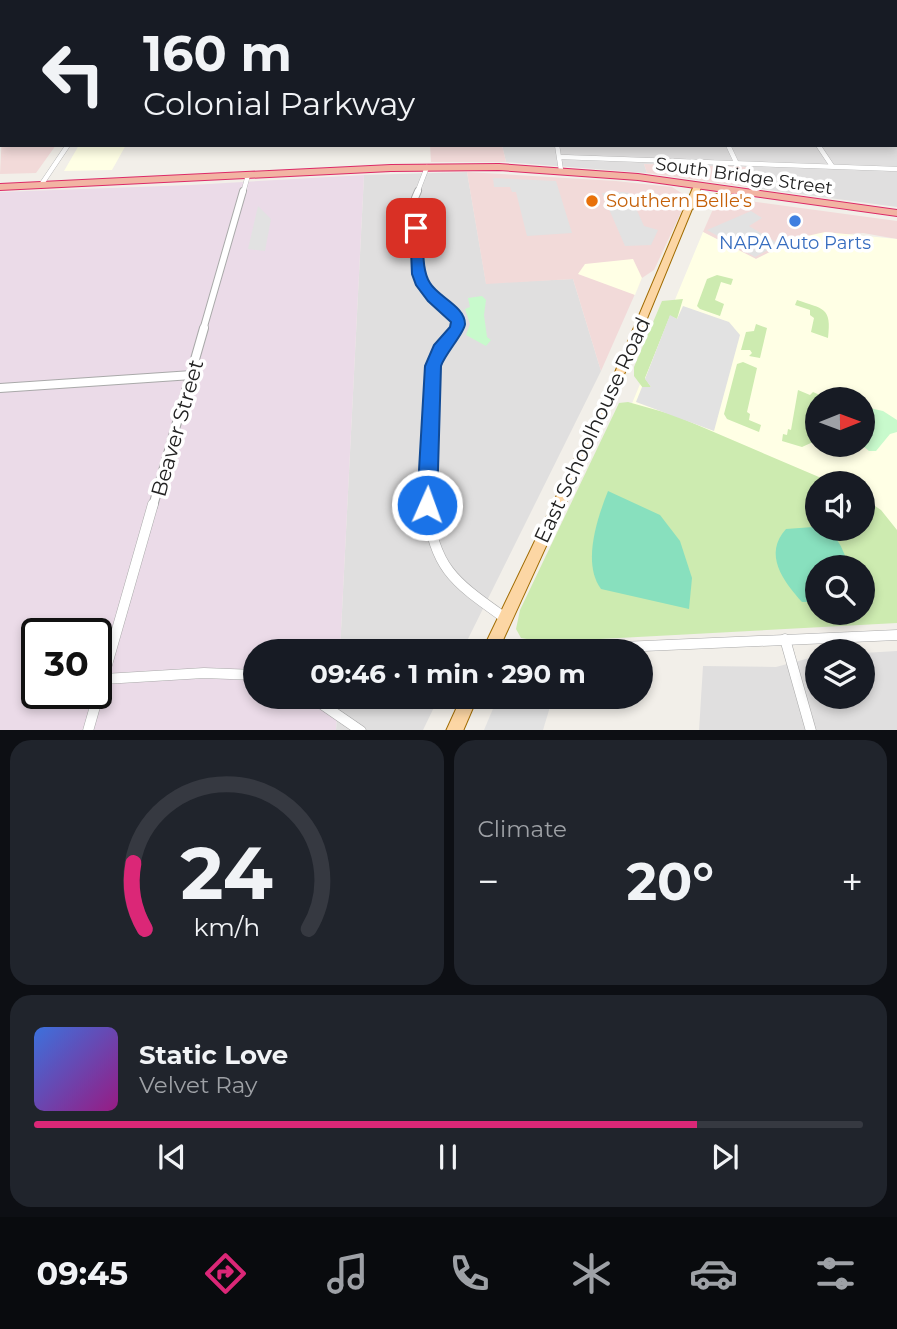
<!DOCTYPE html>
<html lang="en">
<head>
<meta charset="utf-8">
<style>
	body { margin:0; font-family:Montserrat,sans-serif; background:#20242c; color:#f1f3f6; height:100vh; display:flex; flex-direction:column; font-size:26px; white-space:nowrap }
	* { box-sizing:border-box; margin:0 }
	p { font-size:23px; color:#9ea1a6 }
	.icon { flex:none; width:38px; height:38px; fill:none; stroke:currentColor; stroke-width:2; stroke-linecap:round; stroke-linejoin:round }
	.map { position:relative; height:730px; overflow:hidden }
	.details { display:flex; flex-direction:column; gap:10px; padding:10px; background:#0d0f14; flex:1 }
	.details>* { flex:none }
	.guide { position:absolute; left:0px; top:0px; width:898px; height:147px; box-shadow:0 4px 10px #0003; background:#171b24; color:#f1f3f6; overflow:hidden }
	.needle { width:46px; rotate:89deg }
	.fabs { position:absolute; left:805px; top:387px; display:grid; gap:14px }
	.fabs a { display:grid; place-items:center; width:70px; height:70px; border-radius:50%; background:#171b24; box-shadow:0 4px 10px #0003; font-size:35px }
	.speed { position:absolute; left:21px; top:618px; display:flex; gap:14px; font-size:35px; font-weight:700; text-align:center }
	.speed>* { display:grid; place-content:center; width:91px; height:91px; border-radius:50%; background:#171b24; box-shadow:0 4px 10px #0003; line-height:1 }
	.speed .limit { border:4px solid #111; border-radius:10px; background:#fff; color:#111 }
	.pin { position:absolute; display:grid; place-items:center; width:60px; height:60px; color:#fff; margin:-30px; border-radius:14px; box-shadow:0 4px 10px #0006 }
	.me { position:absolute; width:77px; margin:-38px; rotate:2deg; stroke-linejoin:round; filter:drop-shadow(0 0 5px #0008) }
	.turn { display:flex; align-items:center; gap:24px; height:147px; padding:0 28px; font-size:32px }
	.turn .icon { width:91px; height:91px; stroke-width:2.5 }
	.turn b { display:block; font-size:49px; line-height:60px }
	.big { font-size:52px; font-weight:700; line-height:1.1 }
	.details .card { flex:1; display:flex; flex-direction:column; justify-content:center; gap:10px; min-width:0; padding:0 24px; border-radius:21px; background:#20242c }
	.details .dial { align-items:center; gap:0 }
	.dial svg { height:182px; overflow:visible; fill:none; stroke:#363941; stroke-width:7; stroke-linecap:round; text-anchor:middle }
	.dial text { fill:#f1f3f6; stroke:none }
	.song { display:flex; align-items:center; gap:21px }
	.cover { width:84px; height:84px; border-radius:10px; background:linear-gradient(135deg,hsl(220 70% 55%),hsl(310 70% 35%)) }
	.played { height:7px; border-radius:4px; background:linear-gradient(90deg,#db2777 80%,#363941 80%) }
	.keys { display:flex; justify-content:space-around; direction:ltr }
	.heat { display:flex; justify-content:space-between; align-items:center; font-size:38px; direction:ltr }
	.details .tiles { flex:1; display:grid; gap:10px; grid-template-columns:1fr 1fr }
	.card:last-child { grid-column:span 2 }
	.trip { position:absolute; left:243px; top:639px; width:410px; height:70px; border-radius:35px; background:#171b24; box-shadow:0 4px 10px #0003; font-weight:700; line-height:70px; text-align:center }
	.dock { display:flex; height:112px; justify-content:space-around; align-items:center; background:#090b0e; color:#9ea1a6 }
	.dock .icon { width:49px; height:49px }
	.dock .current { color:#db2777 }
	.dock b { font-size:32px; color:#f1f3f6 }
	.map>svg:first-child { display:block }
	.residential { fill:#e0dfdf }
	.commercial { fill:#f2dad9 }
	.industrial { fill:#ebdbe8; fill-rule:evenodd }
	.education { fill:#ffffe5; fill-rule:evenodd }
	.grass { fill:#cdebb0; fill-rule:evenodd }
	.park { fill:#c8facc }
	.pitch { fill:#88e0be }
	.parking { fill:#e2e2e2 }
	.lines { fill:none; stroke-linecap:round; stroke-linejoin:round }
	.minor-far4-casing { stroke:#a9a9a9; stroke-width:4.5 }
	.minor-far3-casing { stroke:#a9a9a9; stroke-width:5 }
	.minor-far2-casing { stroke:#a9a9a9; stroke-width:8 }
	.minor-far1-casing { stroke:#a9a9a9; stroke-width:10 }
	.minor-casing { stroke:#a9a9a9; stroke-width:11 }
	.tertiary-casing { stroke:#a9a9a9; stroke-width:1 }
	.primary-casing { stroke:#a06b00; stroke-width:2 }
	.trunk-casing { stroke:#dc2a67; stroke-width:2 }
	.minor-far4 { stroke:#fff; stroke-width:3.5 }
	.minor-far3 { stroke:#fff; stroke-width:4.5 }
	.minor-far2 { stroke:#fff; stroke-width:6 }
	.minor-far1 { stroke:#fff; stroke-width:8 }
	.minor { stroke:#fff; stroke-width:10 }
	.tertiary { fill:#fff; fill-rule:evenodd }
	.primary { fill:#fcd6a4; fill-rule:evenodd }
	.trunk { fill:#f2b4a3; fill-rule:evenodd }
	.route { fill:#1a73e8; stroke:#114b97; stroke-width:2 }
	.food-dot { fill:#e8710a; stroke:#fff; stroke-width:2.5 }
	.shop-dot { fill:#3f7fe0; stroke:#fff; stroke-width:2.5 }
	.labels { text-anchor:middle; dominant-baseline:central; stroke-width:7; stroke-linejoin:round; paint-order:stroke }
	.far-street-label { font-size:18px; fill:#222; stroke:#fff }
	.far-food-label { font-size:18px; fill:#c56008; stroke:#fff; text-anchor:start }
	.far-shop-label { font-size:18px; fill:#366cbe; stroke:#fff }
	.street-label { font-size:21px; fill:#222; stroke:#fff }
</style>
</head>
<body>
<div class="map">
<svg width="897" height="731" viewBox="0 0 897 731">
	<rect width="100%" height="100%" fill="#f2efe9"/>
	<g class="residential">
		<polygon points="0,0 485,0 486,2 2,2 2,85"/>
		<polygon points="789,0 897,0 897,207 755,188 747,167 644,164 647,173 506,162 502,145 896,145 896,2 781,2"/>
		<polygon points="467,172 486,283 573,279 601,371 462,651 340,651 364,175"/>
		<polygon points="897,651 897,730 699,731 703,666 776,667 817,656 817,696 863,696 863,653"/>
		<polygon points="338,697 439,697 423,730 336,731"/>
	</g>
	<g class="commercial">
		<polygon points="2,133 2,145 56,145 36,173 0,174"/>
		<polygon points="430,145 502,145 506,162 431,162"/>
		<polygon points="644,164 747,167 755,188 647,173"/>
		<polygon points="467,172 616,181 672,187 683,194 685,204 654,270 642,278 601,371 573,279 486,284"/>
		<polygon points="727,198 897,221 897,239 863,233 798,238 756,259 703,232 717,200"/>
	</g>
	<path class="industrial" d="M 364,175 L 340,651 L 256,651 L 256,696 L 338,697 L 336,730 L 0,731 L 0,192 L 191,185 ZM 37,634 L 96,634 L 96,693 L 37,693 Z"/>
	<g class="education">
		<polygon points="79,145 126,145 112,170 64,171"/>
		<path d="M 703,232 L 756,259 L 798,238 L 825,232 L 897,239 L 897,613 L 544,616 ZM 817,399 L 863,399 L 863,444 L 817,444 ZM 817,483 L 863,483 L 863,528 L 817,528 ZM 817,567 L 863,567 L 863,612 L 817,612 Z"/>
		<polygon points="633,259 642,278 635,295 578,274 585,264"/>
	</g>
	<g class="grass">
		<polygon points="717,275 733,279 731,285 721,282 715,300 724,304 720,316 700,309 697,306 707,279"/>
		<polygon points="683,299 677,319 670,316 645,378 651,387 643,388 634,376 634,367 662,301"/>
		<path d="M 797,300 C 823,309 832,307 828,338 L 811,332 L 814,318 L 810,315 L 810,310 L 795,305 Z"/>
		<polygon points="756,324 767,328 760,358 749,356 752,353 750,350 741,350 746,332 754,331"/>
		<polygon points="743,362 757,368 747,412 750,414 749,420 761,425 759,432 727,419 724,414 737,364"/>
		<polygon points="798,390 810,395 813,392 820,395 813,442 802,447 782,441 783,434 787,435 788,429 791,430"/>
		<path d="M 628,402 L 674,415 L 833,483 L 817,483 L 817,528 L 863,528 L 863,498 L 881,510 L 897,530 L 897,623 L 544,642 L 521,638 L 516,629 L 520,610 L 619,403 ZM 817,567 L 863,567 L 863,612 L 817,612 Z"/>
	</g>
	<g class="park">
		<polygon points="482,296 486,300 484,315 487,337 491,340 486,346 466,335 470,324 465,309 470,307 468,298"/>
		<polygon points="865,407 883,411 897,420 897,432 890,434 876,451 869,451 862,445"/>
	</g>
	<g class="pitch">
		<path d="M 608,491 L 660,515 L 680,541 L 692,578 L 689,609 L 601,589 C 582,563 597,519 608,491 Z"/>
		<path d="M 813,527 C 840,536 838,540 850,567 L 817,567 L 817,602 L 802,602 C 783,581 763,554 786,529 Z"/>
	</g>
	<g class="parking">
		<polygon points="493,178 556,181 572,233 527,236 516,192 512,192 510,187 494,187"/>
		<polygon points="622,192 629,193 644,226 658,230 651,245 625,246 602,193"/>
		<polygon points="258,206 271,219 265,251 248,249"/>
		<polygon points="751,211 762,218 749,226 779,244 755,257 707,230"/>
		<polygon points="683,306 729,322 740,335 714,431 636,402 642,387 651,387 645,379 670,315 677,319"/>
		<polygon points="498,697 553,697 543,730 484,730"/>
	</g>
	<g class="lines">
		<g class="minor-far4-casing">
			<g id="minor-far4">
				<polyline points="300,0 303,2"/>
				<polyline points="2,75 2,79"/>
			</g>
		</g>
		<g class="minor-far3-casing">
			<g id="minor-far3">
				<polyline points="557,145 561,170"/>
				<polyline points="728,145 736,162"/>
				<polyline points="818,145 832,166"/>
				<polyline points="561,157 897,169"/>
				<polyline points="41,185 68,145"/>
				<polyline points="243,193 248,175"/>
				<polyline points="417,193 427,167"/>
			</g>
		</g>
		<g class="minor-far2-casing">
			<g id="minor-far2">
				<polyline points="418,191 415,198 418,274 433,297 456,315 456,330"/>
				<polyline points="203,330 243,191"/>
			</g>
		</g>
		<g class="minor-far1-casing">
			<g id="minor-far1">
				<polyline points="0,388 192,375"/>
				<polyline points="153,506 204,328"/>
				<polyline points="427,506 433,366 439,350 457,328"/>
			</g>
		</g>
		<g class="minor-casing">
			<g id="minor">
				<path d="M 427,504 C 433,569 456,583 505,618"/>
				<polyline points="785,639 811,731"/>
				<polyline points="530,651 897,635"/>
				<polyline points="104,679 204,673 256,675"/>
				<polyline points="310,696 361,731"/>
				<polyline points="88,731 153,504"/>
			</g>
		</g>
		<g class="tertiary-casing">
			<g id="tertiary">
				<polygon points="801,0 806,0 809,2 803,2"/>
				<rect x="896" y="34" width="1" height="2"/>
			</g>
		</g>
		<g class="primary-casing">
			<g id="primary">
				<polygon points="695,183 702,185 696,200 736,189 740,191 705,202 692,209 618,389 498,651 482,651 608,389"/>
				<polygon points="462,696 478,696 463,731 446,731"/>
			</g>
		</g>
		<g class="trunk-casing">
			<polygon id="trunk" points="499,164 638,174 897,210 897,216 638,180 499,170 391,171 0,190 0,184 391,165"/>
		</g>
		<use href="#minor-far4" class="minor-far4"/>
		<use href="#minor-far3" class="minor-far3"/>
		<use href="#minor-far2" class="minor-far2"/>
		<use href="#minor-far1" class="minor-far1"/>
		<use href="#minor" class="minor"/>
		<use href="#tertiary" class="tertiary"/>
		<use href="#primary" class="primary"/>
		<use href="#trunk" class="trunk"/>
	</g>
	<path class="route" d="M 416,224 L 422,228 C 424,245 421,269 430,283 C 438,297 465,306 465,324 C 465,332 445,354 441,366 L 437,505 L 434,512 L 427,514 L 420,512 L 417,505 L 425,366 L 434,345 L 450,327 L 451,322 L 428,301 L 416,285 L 412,274 L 410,228 Z"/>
	<circle class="food-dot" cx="592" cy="201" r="7"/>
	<circle class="shop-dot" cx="795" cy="221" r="7"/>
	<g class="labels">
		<g class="far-street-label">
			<text transform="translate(744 176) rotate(8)">South Bridge Street</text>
		</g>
		<g class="far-food-label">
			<text x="606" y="201">Southern Belle's</text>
		</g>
		<g class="far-shop-label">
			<text x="795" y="243">NAPA Auto Parts</text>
		</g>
		<g class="street-label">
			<text transform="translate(177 428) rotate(-74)">Beaver Street</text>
			<text transform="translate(592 430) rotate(-65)">East Schoolhouse Road</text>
		</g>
	</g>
</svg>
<div class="fabs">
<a><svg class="needle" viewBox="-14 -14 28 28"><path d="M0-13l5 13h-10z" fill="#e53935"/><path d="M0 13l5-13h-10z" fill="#9ea1a6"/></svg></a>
<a><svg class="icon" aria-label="sound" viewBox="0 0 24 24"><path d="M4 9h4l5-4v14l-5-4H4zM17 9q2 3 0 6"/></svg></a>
<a><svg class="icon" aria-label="search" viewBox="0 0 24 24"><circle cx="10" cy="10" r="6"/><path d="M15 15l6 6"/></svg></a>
<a><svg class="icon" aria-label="layers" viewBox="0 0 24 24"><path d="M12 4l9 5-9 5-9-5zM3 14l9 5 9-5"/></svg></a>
</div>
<div class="speed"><div class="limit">30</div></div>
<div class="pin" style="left:416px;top:228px;background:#d93025"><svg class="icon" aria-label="arrive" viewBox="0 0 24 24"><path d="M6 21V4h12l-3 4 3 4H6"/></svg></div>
<svg class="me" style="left:427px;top:505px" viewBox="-20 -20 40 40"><circle r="17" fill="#1a73e8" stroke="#fff" stroke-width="3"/><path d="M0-11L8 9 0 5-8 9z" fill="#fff"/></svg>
<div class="trip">09:46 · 1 min · 290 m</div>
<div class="guide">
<div class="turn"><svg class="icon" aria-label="left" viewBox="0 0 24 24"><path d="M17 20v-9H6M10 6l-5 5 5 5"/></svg><div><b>160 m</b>Colonial Parkway</div></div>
</div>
</div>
<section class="details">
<div class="tiles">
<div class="card dial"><svg viewBox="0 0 100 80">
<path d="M14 69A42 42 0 1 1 86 69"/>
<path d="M14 69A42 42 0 0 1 9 40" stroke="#db2777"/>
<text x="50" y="56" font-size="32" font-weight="700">24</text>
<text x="50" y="72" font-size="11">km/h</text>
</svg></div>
<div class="card"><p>Climate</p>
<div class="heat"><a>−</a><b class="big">20°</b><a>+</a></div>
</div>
<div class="card">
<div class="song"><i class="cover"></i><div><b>Static Love</b><p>Velvet Ray</p></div></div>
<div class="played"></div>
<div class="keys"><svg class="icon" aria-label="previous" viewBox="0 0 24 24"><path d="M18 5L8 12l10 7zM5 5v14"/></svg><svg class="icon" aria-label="pause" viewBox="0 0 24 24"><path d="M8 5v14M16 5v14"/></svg><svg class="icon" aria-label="next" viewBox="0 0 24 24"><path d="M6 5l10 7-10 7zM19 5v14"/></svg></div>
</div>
</div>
</section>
<nav class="dock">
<b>09:45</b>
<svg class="icon current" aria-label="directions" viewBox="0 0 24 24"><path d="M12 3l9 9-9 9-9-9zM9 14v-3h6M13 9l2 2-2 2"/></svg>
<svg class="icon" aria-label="music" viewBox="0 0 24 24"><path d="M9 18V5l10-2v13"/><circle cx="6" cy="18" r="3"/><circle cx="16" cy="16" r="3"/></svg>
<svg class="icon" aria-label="phone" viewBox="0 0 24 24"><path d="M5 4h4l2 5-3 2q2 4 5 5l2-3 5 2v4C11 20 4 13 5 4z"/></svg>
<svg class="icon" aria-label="climate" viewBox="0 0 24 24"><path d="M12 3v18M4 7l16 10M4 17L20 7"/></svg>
<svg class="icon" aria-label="car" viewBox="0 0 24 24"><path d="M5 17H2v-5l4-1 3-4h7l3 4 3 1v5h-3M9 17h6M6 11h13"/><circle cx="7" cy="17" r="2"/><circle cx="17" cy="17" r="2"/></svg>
<svg class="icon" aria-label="filters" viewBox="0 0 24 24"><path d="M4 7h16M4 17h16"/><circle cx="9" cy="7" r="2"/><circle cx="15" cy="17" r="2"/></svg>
</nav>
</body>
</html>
